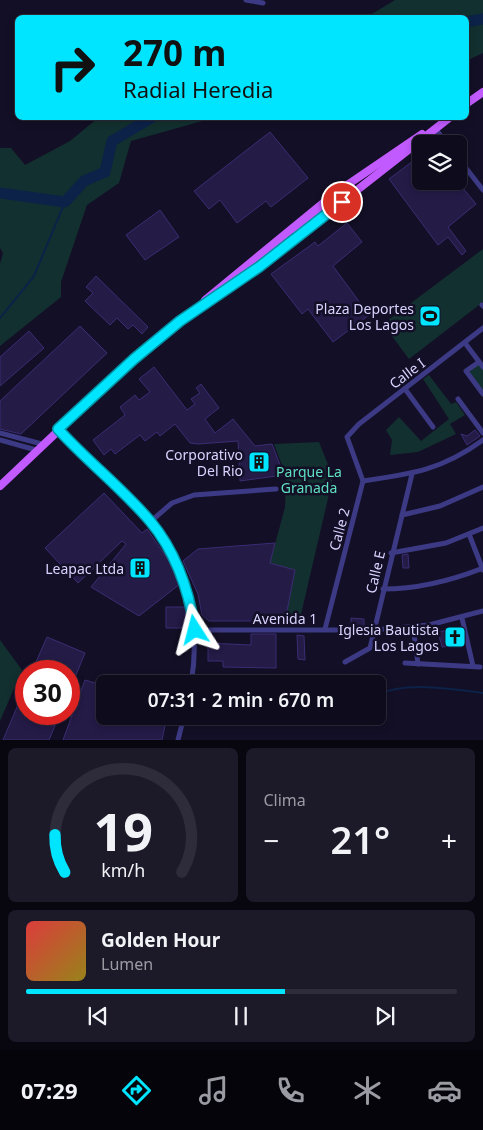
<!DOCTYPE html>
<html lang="es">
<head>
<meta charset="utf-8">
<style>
	body { margin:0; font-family:"Noto Sans",sans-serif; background:#1c1929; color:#f1f3f6; height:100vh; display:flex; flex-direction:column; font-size:19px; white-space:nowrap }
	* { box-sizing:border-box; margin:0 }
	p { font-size:16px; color:#9b9ba3 }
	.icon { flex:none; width:28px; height:28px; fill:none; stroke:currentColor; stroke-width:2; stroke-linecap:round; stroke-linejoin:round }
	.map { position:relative; height:740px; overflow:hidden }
	.sheet { display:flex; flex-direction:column; gap:8px; padding:8px; background:#08060f; flex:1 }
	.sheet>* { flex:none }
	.hud { position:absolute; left:15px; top:15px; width:454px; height:105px; border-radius:8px; box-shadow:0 2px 8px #0003,0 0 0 1px #2e2b3b; background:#00e5ff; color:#111; overflow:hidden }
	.fabs { position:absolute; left:412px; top:135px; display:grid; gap:10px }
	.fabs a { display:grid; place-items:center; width:55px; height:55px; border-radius:8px; background:#0e0b1c; box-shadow:0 2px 8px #0003,0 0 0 1px #2e2b3b; font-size:25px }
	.speed { position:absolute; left:15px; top:660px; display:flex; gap:10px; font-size:25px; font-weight:700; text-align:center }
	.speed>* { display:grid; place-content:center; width:65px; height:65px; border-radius:50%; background:#0e0b1c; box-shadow:0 2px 8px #0003,0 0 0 1px #2e2b3b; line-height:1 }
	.speed .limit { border:8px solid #d22; background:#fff; color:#111 }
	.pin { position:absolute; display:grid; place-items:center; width:42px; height:42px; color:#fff; margin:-21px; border:2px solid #fff; border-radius:50%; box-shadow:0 1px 5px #0007 }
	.me { position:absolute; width:55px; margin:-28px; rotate:351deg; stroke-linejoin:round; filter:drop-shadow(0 0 4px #0008) }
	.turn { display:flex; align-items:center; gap:18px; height:105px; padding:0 25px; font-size:22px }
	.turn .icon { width:65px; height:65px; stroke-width:2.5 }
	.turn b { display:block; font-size:35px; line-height:42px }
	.big { font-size:38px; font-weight:600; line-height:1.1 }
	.sheet .widget { flex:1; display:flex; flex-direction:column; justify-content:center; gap:8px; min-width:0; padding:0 18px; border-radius:8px; background:#1c1929 }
	.sheet .dial { align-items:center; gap:0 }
	.dial svg { height:130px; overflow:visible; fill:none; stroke:#2e2b3b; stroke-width:7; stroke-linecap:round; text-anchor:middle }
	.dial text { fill:#f1f3f6; stroke:none }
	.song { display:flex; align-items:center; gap:15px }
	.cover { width:60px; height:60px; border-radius:8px; background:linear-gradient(135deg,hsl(0 70% 55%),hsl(50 70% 35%)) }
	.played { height:5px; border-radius:2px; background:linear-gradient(90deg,#00e5ff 60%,#2e2b3b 60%) }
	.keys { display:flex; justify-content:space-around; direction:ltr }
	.heat { display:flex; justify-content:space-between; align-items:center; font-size:28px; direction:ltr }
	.sheet .tiles { flex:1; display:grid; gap:8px; grid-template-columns:1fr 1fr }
	.widget:last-child { grid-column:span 2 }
	.trip { position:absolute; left:96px; top:675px; width:290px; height:50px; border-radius:8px; background:#0e0b1c; box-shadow:0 2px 8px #0003,0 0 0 1px #2e2b3b; font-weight:600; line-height:50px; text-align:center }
	.tab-bar { display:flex; height:80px; justify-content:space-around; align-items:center; background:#06040b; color:#9b9ba3 }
	.tab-bar .icon { width:35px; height:35px }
	.tab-bar .active { color:#00e5ff }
	.tab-bar b { font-size:22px; color:#f1f3f6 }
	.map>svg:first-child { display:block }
	.green { fill:#12302f }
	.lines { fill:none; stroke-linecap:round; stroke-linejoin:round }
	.stream { stroke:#0c2248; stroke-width:2 }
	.river { stroke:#0c2248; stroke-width:11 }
	.building { fill:#241b47; stroke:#3b2d73 }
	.minor { stroke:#3d3a85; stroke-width:5 }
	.primary { stroke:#c25bff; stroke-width:8 }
	.route-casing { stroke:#0095a6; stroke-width:12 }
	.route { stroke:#00e5ff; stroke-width:9 }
	.labels { text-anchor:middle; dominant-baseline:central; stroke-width:5; stroke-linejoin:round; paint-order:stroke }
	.poi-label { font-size:14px; fill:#d9d4ff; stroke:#130f26; text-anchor:end }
	.street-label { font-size:14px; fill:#d9d4ff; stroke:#130f26 }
	.park-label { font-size:14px; fill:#5fe0c0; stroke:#130f26 }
</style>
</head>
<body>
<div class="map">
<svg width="483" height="740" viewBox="0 0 483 740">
	<rect width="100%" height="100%" fill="#130f26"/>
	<g class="green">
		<polygon points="395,0 483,0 483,53 466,61 466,18 367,17"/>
		<polygon points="98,118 213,118 131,141 119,183 87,205 61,282 61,297 0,346 0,264 3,253 0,248 0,148 11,148 25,165 70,141"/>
		<polygon points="483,249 483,302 409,359 383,324"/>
		<polygon points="479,363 483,368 483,391 469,372"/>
		<polygon points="429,375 451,404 456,402 465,415 450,424 456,434 418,452 390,455 392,440 386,430 399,417 421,441 449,419 423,379"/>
		<polygon points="319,442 333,477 299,623 285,621 295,570 270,563 285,507 286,476 274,444"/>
		<polygon points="0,640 22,670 0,721"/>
	</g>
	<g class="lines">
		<g class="stream">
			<polyline points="0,318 34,276 65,202"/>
			<path d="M 378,695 C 404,681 454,689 483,693"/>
		</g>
		<g class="river">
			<polyline points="466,22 483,19"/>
			<polyline points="0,193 65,202 84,181 105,172 112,141 151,118"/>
		</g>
	</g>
	<g class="building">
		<polygon points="270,132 308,178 271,207 266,201 237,223 220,200 209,209 194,191"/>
		<polygon points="421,155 421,181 457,181 476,204 448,227 466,251 462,255 448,237 438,245 389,179"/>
		<polygon points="160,210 179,237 145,260 126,235"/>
		<polygon points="347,223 362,242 333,266 369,315 333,342 308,309 302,314 271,274 315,242 318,246"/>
		<polygon points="96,276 148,327 142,334 133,325 128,329 117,318 110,325 85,301 93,293 86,287"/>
		<polygon points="80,326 107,353 21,434 0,429 0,401"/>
		<polygon points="29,331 44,348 0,386 0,357"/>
		<polygon points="154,367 187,410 195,404 191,399 200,393 196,388 201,384 219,408 205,419 215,433 233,419 255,446 272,444 284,475 240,481 238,441 198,444 190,443 175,424 160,436 157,432 145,441 140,435 115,454 111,449 104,455 93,440 125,415 120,407 135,395 139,400 150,392 139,379"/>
		<polygon points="475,430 480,436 467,445 461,434 467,436"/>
		<polygon points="104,493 142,533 147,529 169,561 180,584 139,616 91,587 126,544 122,541 78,583 45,548"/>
		<polygon points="275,543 270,563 295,570 285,621 209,621 202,615 198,594 183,561 198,549"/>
		<polygon points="408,554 409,568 403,568 402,555"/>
		<polygon points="166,607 185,607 186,628 166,628"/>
		<polygon points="351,618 364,619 364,626 351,625"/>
		<polygon points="458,628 462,645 442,647 438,632"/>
		<polygon points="251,634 276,634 276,668 223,667 223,661 208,661 208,643 251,645"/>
		<polygon points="297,635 304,636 305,660 298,659"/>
		<polygon points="47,637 85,653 69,692 69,671 32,671"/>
		<polygon points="85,680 105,686 105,716 167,716 162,740 63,740"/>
		<polygon points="26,686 26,714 60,714 49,740 3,740"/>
	</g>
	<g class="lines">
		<g class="minor">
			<polyline points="246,0 263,3"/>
			<polyline points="435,128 447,144"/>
			<polyline points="459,159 483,190"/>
			<polyline points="482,305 483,306"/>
			<polyline points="465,343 483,367"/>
			<polyline points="479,362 466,371 483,394"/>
			<polyline points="405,389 433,427"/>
			<polyline points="458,399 483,433"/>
			<path d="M 58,429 C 87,461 120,489 149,521 C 189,565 201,627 191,684"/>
			<polyline points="0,433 42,444"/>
			<polyline points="0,440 36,450"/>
			<path d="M 363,481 C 412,474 442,470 483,440"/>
			<polyline points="402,515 440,506 483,487"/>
			<polyline points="150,522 172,503 194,495 276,489"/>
			<polyline points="469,534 483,570"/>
			<polyline points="391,553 446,543 483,528"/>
			<path d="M 383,589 C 418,589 450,581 483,568"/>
			<polyline points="462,618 473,666"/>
			<polyline points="413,627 418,664"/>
			<polyline points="325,629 363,481 347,437 359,424 483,328"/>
			<polyline points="195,630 374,630 429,625 483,611"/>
			<polyline points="345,662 370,648 412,474"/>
			<polyline points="405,663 480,667"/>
			<polyline points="178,740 184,716"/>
		</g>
		<g class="primary">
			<polyline points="466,104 483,92"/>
			<polyline points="296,231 331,204 335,194"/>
			<polyline points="205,300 334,194 422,134"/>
			<polyline points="0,486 134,359 180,321 259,267 449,118"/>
		</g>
	</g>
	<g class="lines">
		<g class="route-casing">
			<path id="route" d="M 195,630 C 189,591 176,552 150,521 C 122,488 87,461 58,429 L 134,359 L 180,321 L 259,267 L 342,202"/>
		</g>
		<use href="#route" class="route"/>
	</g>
	<defs>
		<g id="stadium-square" transform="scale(1.125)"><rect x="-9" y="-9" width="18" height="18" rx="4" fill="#00e5ff" stroke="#130f26"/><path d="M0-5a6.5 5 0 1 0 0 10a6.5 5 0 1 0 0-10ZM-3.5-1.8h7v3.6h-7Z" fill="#111"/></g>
		<g id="building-square" transform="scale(1.125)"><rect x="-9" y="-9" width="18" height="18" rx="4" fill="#00e5ff" stroke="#130f26"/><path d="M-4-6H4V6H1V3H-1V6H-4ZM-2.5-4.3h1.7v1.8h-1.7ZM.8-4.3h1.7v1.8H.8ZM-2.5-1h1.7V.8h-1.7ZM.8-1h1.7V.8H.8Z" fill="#111"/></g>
		<g id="church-square" transform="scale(1.125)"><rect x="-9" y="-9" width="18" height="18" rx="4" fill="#00e5ff" stroke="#130f26"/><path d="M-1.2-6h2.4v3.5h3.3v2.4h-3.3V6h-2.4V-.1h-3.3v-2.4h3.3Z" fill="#111"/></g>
	</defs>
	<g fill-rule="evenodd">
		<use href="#stadium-square" x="430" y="316"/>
		<use href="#building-square" x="259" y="462"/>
		<use href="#building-square" x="140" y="568"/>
		<use href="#church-square" x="455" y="637"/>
	</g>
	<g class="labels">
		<g class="poi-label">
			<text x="414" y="308">Plaza Deportes<tspan x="414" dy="16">Los Lagos</tspan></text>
			<text x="243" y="454">Corporativo<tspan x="243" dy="16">Del Rio</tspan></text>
			<text x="124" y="568">Leapac Ltda</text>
			<text x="439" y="629">Iglesia Bautista<tspan x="439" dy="16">Los Lagos</tspan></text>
		</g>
		<g class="street-label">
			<text transform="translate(407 373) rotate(-37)">Calle I</text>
			<text transform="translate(339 529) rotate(-75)">Calle 2</text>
			<text transform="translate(375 572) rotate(-77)">Calle E</text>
			<text x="285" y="618">Avenida 1</text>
		</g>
		<g class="park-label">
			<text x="309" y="471">Parque La<tspan x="309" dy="16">Granada</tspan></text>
		</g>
	</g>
</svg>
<div class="fabs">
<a><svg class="icon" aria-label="layers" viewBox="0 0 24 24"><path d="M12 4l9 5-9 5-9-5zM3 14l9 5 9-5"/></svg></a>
</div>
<div class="speed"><div class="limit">30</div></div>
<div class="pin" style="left:342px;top:202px;background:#d93025"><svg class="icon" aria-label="arrive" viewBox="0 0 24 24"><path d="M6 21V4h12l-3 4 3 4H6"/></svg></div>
<svg class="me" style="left:195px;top:630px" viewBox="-20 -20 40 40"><path d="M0-17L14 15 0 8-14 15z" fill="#00e5ff" stroke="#fff" stroke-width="4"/></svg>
<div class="trip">07:31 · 2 min · 670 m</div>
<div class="hud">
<div class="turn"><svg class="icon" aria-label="right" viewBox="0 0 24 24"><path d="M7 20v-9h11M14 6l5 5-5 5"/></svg><div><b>270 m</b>Radial Heredia</div></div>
</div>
</div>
<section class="sheet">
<div class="tiles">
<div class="widget dial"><svg viewBox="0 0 100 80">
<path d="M14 69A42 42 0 1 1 86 69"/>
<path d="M14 69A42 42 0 0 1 8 46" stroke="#00e5ff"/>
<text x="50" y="56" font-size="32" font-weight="700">19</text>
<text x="50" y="72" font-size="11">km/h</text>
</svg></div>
<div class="widget"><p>Clima</p>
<div class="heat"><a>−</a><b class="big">21°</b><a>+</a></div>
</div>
<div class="widget">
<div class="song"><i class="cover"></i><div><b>Golden Hour</b><p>Lumen</p></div></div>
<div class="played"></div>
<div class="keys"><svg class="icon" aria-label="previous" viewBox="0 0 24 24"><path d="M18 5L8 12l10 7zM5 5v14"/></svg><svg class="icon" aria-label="pause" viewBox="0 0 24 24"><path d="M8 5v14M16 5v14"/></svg><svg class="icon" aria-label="next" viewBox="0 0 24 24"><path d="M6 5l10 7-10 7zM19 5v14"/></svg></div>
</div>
</div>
</section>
<nav class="tab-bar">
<b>07:29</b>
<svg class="icon active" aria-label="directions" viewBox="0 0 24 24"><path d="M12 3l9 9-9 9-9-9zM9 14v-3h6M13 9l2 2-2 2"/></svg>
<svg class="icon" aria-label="music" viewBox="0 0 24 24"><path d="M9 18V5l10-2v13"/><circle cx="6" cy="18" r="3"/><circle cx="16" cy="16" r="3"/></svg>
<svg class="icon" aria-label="phone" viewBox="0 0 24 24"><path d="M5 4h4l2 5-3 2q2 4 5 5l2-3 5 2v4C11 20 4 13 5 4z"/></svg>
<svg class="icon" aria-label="climate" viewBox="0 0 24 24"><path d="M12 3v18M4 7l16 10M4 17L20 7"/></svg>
<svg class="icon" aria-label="car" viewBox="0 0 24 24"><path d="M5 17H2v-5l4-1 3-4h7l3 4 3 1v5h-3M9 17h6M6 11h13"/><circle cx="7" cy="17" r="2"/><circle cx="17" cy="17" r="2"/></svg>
</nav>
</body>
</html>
